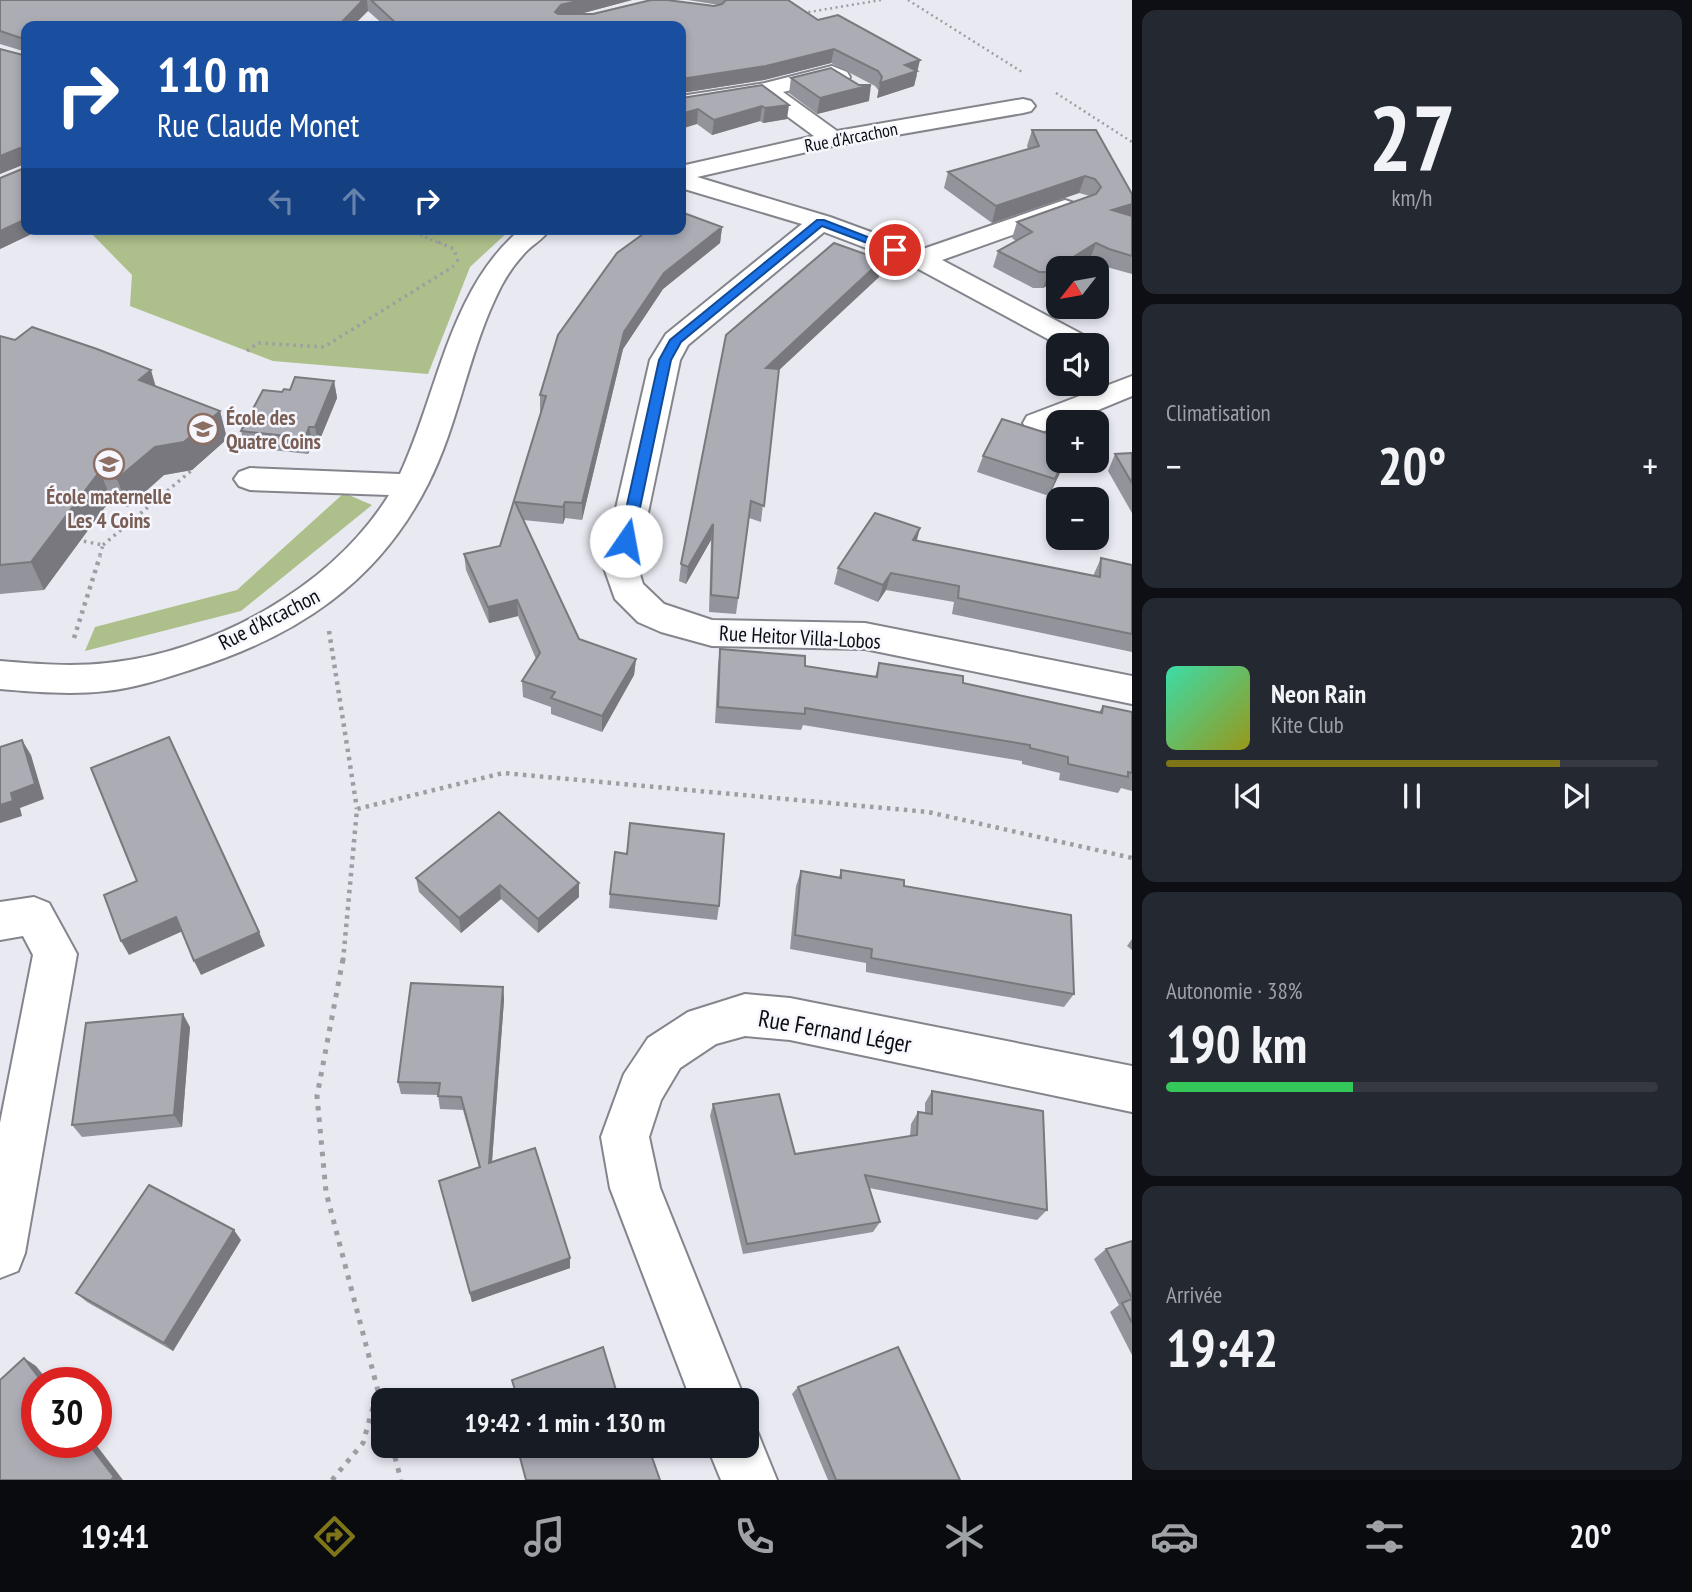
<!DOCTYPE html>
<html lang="fr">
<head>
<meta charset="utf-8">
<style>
	body { margin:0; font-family:"PT Sans Narrow",sans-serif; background:#242831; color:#f1f3f6; height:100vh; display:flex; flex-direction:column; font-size:26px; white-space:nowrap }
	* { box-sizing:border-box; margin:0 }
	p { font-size:23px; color:#9ea1a6 }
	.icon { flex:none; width:38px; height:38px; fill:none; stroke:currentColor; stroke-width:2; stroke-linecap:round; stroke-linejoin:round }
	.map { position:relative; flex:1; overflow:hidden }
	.drawer { display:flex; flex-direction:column; gap:10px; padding:10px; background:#0d0f14; width:560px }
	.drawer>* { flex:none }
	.hud { position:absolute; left:21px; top:21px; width:665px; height:214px; border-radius:14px; box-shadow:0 4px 10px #0003; background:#1a4fa0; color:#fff; overflow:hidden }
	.needle { width:46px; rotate:239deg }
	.controls { position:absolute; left:1046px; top:256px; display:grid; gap:14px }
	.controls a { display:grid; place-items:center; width:63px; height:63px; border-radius:14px; background:#171b24; box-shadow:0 4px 10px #0003; font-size:35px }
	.speed { position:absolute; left:21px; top:1367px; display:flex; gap:14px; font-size:35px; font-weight:700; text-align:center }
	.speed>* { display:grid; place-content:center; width:91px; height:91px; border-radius:50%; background:#171b24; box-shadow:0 4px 10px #0003; line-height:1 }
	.speed .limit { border:10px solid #d22; background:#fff; color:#111 }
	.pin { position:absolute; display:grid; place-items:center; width:60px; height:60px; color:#fff; margin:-30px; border:4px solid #fff; border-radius:50%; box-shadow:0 2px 7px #0007 }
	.me { position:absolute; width:77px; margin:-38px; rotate:12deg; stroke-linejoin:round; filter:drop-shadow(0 0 5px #0008) }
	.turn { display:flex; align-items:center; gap:24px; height:147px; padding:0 21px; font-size:32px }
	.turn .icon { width:91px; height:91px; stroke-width:2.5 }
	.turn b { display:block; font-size:49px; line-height:60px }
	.lanes { display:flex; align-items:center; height:66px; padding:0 21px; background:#0003; justify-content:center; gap:35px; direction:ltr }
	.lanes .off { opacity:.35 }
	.big { font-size:52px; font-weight:700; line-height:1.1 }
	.drawer .card { flex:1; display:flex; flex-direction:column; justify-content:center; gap:10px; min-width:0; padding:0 24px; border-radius:14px; background:#242831 }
	.drawer .dial { align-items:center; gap:0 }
	.dial b { font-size:91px; line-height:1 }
	.song { display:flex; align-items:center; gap:21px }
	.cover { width:84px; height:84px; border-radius:10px; background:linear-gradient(135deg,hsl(160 70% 55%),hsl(60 70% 35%)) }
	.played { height:7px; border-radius:4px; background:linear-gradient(90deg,#7e7518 80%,#363941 80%) }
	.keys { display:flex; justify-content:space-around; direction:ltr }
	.heat { display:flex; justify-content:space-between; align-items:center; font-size:38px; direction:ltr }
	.charge { height:10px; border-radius:5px; background:linear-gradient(90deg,#34c759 38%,#363941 0) }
	.trip { position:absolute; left:371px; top:1388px; width:388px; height:70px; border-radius:14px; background:#171b24; box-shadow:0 4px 10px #0003; font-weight:700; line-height:70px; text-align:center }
	.dock { display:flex; height:112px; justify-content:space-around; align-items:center; background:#090b0e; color:#9ea1a6 }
	.dock .icon { width:49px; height:49px }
	.dock .selected { color:#7e7518 }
	.dock b { font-size:32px; color:#f1f3f6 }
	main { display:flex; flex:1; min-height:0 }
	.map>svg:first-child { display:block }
	.green { fill:#adbf8a }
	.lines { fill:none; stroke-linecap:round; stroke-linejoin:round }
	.minor-casing { stroke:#84858c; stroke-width:4 }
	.path-far3 { stroke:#9d9ea4; stroke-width:2.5; stroke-dasharray:2 3.5; stroke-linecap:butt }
	.path-far2 { stroke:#9d9ea4; stroke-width:3.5; stroke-dasharray:2.5 4.5; stroke-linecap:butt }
	.path-far1 { stroke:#9d9ea4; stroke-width:4.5; stroke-dasharray:3.5 5; stroke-linecap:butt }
	.path { stroke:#9d9ea4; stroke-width:5; stroke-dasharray:4.5 7; stroke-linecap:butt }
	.minor { fill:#fff; fill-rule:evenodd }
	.wall { fill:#93949b }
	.shaded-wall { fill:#78787e }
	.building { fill:#abacb4; stroke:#78787e; stroke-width:2 }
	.route { fill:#1a73e8; stroke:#114b97; stroke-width:2 }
	.labels { text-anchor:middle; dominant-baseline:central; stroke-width:5; stroke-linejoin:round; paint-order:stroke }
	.far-street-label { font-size:18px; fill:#0c0c0f; stroke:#f5f6fe }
	.education-label { font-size:21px; font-weight:bold; fill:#785e54; stroke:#f5f6fe; text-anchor:start }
	.street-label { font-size:21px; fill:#0c0c0f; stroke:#f5f6fe }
	.near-street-label { font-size:24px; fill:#0c0c0f; stroke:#f5f6fe }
</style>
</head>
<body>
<main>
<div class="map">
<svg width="1132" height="1480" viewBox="0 0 1132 1480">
	<rect width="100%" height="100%" fill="#e8e9f1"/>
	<g class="green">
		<polygon points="87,229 511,229 470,267 428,374 273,361 130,306 132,275"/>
		<polygon points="344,493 372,505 241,611 85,651 95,627 237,590"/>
	</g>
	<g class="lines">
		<g class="minor-casing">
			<g id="minor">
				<polygon points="832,66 847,72 850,77 847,82 839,84 829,81 783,92 837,131 1023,99 1031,101 1035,106 1031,111 1023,113 833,146 697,177 830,217 920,250 1056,203 1065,200 1074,203 1078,208 1074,213 942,260 1091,339 1095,345 1059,345 911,265 824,232 688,345 680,360 637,565 643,584 664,604 712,620 865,623 1132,676 1132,704 865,649 712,646 661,632 638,622 615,599 603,565 650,360 666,334 802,224 681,188 681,166 814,136 761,97 681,110 681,96 765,83"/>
				<path d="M 521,229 L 550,229 C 543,240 531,245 523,255 C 511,268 502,283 495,299 C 467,359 458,425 428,484 C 378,583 297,636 193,669 C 165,678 136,688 106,691 C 71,695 35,692 0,689 L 0,661 C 36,664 72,667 107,663 C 214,652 332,587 389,495 L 250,490 L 239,486 L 234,479 L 239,472 L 250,468 L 400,474 C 438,393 449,289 521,229 Z"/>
				<polygon points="1132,376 1132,396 1069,422 1059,422 1059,426 1038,433 1027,430 1023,423 1027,416"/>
				<polygon points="34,897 49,903 77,954 25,1253 18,1271 0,1278 0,1123 33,955 23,936 0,940 0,902"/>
				<polygon points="745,994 790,998 1132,1066 1132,1112 790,1040 745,1036 716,1044 680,1068 661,1100 649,1137 660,1188 745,1400 691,1400 610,1188 601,1137 624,1074 648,1038 688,1012"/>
				<polygon points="747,1423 755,1426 777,1480 721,1480 707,1446 747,1446"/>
			</g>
		</g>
		<g class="path-far3">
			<polyline points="908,0 1022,72"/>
			<polyline points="803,13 881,0"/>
			<polyline points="1056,93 1132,142"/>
			<polyline points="405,229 442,244"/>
		</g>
		<g class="path-far2">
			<polyline points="438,242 454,249 458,262"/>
			<polyline points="247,351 258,343 324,347 454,266"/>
			<polyline points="77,540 103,545 99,558"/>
			<polyline points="103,545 192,470"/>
		</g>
		<g class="path-far1">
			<polyline points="329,631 357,809"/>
			<polyline points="74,638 100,556"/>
			<polyline points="343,961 357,809 503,773 928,812 1132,858"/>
		</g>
		<g class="path">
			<polyline points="343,959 317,1096 326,1192 383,1410"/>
			<polyline points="392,1446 401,1480"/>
			<polyline points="332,1480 363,1443 378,1389"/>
		</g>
		<use href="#minor" class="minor"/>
	</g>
	<g class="wall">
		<polygon points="0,0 632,0 580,14 714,6 719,5 688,0 788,0 818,20 917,75 914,86 877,98 879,91 875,86 831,63 764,80 681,93 681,26 385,26 368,11 26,26 26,229 42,229 0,249 22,169 22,165 0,174 23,51 0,44"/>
		<polygon points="791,78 859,85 869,101 817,114 789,93"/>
		<polygon points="762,85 787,119 763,123 760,121 712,135 697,124 682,98"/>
		<polygon points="1032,130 1132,194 1132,274 1103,266 1090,259 1043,288 1033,288 993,267 998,251 1016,241 1012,238 1017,222 1090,196 1079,193 992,223 944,188 948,172 1028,149 1027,146"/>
		<polygon points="722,227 720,243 663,289 623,349 582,520 565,518 563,524 523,520 579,639 636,659 634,675 602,732 551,714 551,707 523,697 522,681 536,659 518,616 489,623 466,570 464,554 500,546 541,412 540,412 540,395"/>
		<polygon points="882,260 879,277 778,371 761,522 749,518 736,614 709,612 711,540 686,584 679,581 681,564 726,335"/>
		<polygon points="0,336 156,386 220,411 227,439 192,470 164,475 128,507 111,499 44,590 0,594"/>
		<polygon points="334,381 337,398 318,444 313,443 308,454 245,447 241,431 282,392 290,390"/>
		<polygon points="1132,453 1132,513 1108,471 1115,454"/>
		<polygon points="983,456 1066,460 1049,496 977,472"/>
		<polygon points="917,541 1093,576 1101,558 1132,565 1132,652 952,614 954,602 886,590 878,602 834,584 838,568"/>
		<polygon points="720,649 805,666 875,677 879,663 963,683 1099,712 1103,706 1132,712 1132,791 1121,788 1118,793 1059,780 1060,773 1022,764 1022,761 803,725 801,730 715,723 718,665"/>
		<polygon points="499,812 579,897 538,933 501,899 461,933 419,892 416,878"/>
		<polygon points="841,870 904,886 1074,994 1064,1007 866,972 866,963 790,949 796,886 801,871 839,877"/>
		<polygon points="610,894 719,906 717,920 609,908"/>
		<polygon points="1132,939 1132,950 1127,946"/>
		<polygon points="503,987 504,1000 492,1162 570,1258 570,1268 472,1302 439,1181 479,1167 463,1110 440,1109 438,1095 401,1094 398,1082"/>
		<polygon points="190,1027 182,1127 82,1137 72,1125"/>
		<polygon points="932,1091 1047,1210 1037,1220 869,1188 880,1222 873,1232 743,1254 710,1116 713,1104 795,1154 910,1136 911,1124 918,1112 925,1113 925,1103"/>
		<polygon points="241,1240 173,1351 87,1302 76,1293"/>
		<polygon points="1132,1241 1132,1355 1110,1312 1119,1305 1094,1259 1106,1249"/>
		<polygon points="798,1387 960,1480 828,1480 792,1394"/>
	</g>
	<g class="shaded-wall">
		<polygon points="363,0 367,0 368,11 353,26 338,26"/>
		<polygon points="581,0 632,0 561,19 555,12 561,5"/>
		<polygon points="834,49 831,63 764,80 681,93 682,79"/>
		<polygon points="920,60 914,86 877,98 880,83 905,65"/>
		<polygon points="871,85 869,101 817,114 820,98"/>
		<polygon points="789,105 787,119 763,123 765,108"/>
		<polygon points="762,106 760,121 712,135 714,120"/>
		<polygon points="698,109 697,124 681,129 681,114"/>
		<polygon points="20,148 25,164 0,174 0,156"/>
		<polygon points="1085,176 1079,193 992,223 996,206"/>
		<polygon points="1132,204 1132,215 1112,210"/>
		<polygon points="26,219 26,229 42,229 0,249 0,231"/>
		<polygon points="722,227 720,243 663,289 623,349 582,520 582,503 624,332 664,273"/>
		<polygon points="1096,243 1090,259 1077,268 1059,268 1059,279 1043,288 1049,272"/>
		<polygon points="882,260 879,277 764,384 766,368"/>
		<polygon points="151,370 159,398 139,380"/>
		<polygon points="334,381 337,398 318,444 315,427"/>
		<polygon points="220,411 227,439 192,470 164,475 128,507 117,479 155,447"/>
		<polygon points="309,427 313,443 308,454 305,438"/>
		<polygon points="1064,460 1066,460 1049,496 1055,479"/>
		<polygon points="100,471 111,499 44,590 31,562"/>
		<polygon points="565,502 565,518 563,524 563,507"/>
		<polygon points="713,524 711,540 686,584 688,567"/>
		<polygon points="920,528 916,544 913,540"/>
		<polygon points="891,573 886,590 878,602 883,585"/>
		<polygon points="517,600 518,616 489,623 488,607"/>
		<polygon points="636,659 634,675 602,732 602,716"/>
		<polygon points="22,740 31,755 44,799 20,808 22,816 0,823 0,805 11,793"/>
		<polygon points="579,883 579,897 538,933 538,919"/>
		<polygon points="500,885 501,899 461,933 459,918"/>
		<polygon points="176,917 183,931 129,955 121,941"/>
		<polygon points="259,932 265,946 201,975 194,961"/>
		<polygon points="503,987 504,1000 491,1174 489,1163"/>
		<polygon points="183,1014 190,1027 182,1127 174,1115"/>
		<polygon points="234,1230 241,1240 173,1351 164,1343"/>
		<polygon points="570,1258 570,1268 472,1302 470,1293"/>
		<polygon points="24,1358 36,1366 49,1382 42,1382"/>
		<polygon points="87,1442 94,1442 123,1480 111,1480"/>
	</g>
	<g class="building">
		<polygon points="0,0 363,0 338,26 26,26 26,219 0,231 0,178 22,169 23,151 20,148 0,156 0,49 23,55 24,39 0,31"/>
		<polygon points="371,0 581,0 561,5 555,12 558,14 593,14 651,0 667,0 714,6 722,4 726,0 788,0 818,20 838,15 920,60 905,65 917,71 880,83 882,77 878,71 834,49 766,66 682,79 681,85 681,26 399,26"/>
		<polygon points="831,68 859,85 871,85 820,98 791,78"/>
		<polygon points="762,85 789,105 765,108 762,106 714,120 698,109 681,114 681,96 682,98"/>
		<polygon points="1032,130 1096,130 1132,194 1132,204 1112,210 1132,216 1132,256 1109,249 1096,243 1049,272 1039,272 998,251 1032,232 1017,222 1096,194 1101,187 1095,179 1085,176 996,206 948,172 1039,146"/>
		<polygon points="681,212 722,227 664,273 624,332 582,503 565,502 563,507 515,502 579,639 636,659 602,716 551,698 555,692 522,681 540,653 517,600 488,607 464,554 500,546 546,396 540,395 558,335 617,253 650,229 681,229"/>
		<polygon points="834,243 882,260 766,368 779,369 764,506 751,501 738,598 711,595 713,524 688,567 681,564 726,335"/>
		<polygon points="32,327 97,349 151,370 139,380 220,411 184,442 155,447 117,479 100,471 31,562 0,565 0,336 15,340"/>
		<polygon points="295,377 334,381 315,427 309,427 305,438 241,431 263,390 282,392 284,389 290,390"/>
		<polygon points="1002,419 1059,437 1059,460 1064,460 1055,479 983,456"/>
		<polygon points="1132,453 1132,483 1115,454"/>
		<polygon points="875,513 920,528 913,540 1100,577 1101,558 1132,565 1132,634 958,598 959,586 891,573 883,585 838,568"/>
		<polygon points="720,649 805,656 805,666 877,677 879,663 963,676 963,683 1102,713 1103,706 1132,712 1132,773 1128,772 1128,777 1068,764 1068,757 1030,748 1030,745 805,708 805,714 718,707"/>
		<polygon points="169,737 259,932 194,961 176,917 121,941 104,895 137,881 91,768"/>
		<polygon points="22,740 35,784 11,793 13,801 0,805 0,747"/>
		<polygon points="499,812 579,883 538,919 500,885 459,918 416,878"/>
		<polygon points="630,823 724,834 719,906 610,894 615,852 627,854"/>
		<polygon points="841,870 904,880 904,886 1071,915 1074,994 871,958 872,949 795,935 801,871 841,878"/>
		<polygon points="411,983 503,987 489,1163 535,1148 570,1258 470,1293 439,1181 480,1167 461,1097 438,1096 440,1083 398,1082"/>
		<polygon points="183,1014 174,1115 72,1125 86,1023"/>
		<polygon points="932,1091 1043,1111 1047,1210 865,1175 880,1222 747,1244 713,1104 779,1094 795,1154 917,1135 918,1112 932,1114"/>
		<polygon points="149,1185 234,1230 164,1343 76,1293"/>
		<polygon points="1132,1241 1132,1298 1106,1249"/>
		<polygon points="1132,1299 1132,1323 1122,1303"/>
		<polygon points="603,1347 619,1400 518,1400 512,1380"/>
		<polygon points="898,1347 960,1480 836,1480 798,1387"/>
		<polygon points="24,1358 42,1382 37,1382 37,1442 87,1442 114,1477 111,1480 0,1480 0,1380"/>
		<polygon points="517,1446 634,1446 635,1448 643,1446 648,1446 660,1480 526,1480"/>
	</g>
	<polygon class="route" points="817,220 824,220 901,250 891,252 822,226 681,342 671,360 633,541 626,545 621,544 619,541 659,360 670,340"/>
	<defs>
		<g id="school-ring" transform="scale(1.575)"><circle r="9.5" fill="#f5f6fe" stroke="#8d6e63" stroke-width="1.5"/><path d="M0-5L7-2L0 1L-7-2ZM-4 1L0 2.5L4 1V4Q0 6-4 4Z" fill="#8d6e63"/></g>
	</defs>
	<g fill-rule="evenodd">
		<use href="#school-ring" x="203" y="429"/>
		<use href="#school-ring" x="109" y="464"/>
	</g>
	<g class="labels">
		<g class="far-street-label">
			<text transform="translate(851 137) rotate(-11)">Rue d'Arcachon</text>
		</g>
		<g class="education-label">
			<text x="226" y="417">École des<tspan x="226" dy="24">Quatre Coins</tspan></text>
			<text x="109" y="496" text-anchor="middle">École maternelle<tspan x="109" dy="24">Les 4 Coins</tspan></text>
		</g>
		<g class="street-label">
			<text transform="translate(269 619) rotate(-27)">Rue d'Arcachon</text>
			<text transform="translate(800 637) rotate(3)">Rue Heitor Villa-Lobos</text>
		</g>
		<g class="near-street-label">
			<text transform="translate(835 1031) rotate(10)">Rue Fernand Léger</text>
		</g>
	</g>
</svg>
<div class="controls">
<a><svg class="needle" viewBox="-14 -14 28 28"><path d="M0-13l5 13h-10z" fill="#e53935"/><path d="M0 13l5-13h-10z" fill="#9ea1a6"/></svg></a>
<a><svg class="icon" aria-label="sound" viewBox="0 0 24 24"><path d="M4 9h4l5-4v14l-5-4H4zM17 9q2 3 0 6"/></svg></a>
<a>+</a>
<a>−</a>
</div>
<div class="speed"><div class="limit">30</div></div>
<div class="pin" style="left:895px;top:250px;background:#d93025"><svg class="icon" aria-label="arrive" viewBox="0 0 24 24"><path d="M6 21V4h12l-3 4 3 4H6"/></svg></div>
<svg class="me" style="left:626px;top:541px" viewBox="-20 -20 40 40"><circle r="19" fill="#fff"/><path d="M0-13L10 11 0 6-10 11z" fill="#1a73e8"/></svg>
<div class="trip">19:42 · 1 min · 130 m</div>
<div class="hud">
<div class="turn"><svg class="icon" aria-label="right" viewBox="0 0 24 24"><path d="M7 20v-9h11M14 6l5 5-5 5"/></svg><div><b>110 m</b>Rue Claude Monet</div></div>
<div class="lanes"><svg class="icon off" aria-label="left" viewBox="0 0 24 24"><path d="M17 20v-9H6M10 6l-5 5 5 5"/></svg><svg class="icon off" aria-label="ahead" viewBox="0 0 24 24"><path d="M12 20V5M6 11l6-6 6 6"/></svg><svg class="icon" aria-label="right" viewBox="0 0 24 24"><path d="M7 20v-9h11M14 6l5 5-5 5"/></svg></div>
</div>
</div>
<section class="drawer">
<div class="card dial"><b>27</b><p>km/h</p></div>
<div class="card"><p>Climatisation</p>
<div class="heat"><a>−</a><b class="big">20°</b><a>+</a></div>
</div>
<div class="card">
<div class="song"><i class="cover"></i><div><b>Neon Rain</b><p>Kite Club</p></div></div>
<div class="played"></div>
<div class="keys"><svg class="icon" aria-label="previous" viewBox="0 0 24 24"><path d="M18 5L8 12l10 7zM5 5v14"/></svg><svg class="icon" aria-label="pause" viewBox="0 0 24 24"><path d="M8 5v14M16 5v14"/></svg><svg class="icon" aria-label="next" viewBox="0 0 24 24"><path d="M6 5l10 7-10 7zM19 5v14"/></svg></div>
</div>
<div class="card"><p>Autonomie · 38%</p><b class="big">190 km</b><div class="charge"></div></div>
<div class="card"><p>Arrivée</p><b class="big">19:42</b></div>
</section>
</main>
<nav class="dock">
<b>19:41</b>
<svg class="icon selected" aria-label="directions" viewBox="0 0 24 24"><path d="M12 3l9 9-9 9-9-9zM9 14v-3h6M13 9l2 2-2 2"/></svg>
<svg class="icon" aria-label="music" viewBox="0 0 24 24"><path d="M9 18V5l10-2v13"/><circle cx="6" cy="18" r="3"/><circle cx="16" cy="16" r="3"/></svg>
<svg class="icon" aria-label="phone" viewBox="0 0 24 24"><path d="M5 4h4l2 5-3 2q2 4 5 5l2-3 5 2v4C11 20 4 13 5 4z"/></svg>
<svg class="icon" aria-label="climate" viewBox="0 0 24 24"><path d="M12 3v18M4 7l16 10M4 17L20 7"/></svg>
<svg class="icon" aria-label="car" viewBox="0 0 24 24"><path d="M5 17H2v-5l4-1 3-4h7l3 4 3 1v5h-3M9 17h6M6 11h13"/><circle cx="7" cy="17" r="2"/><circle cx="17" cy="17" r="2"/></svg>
<svg class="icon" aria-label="filters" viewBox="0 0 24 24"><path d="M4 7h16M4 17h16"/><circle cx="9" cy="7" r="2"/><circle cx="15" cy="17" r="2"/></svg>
<b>20°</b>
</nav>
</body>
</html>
